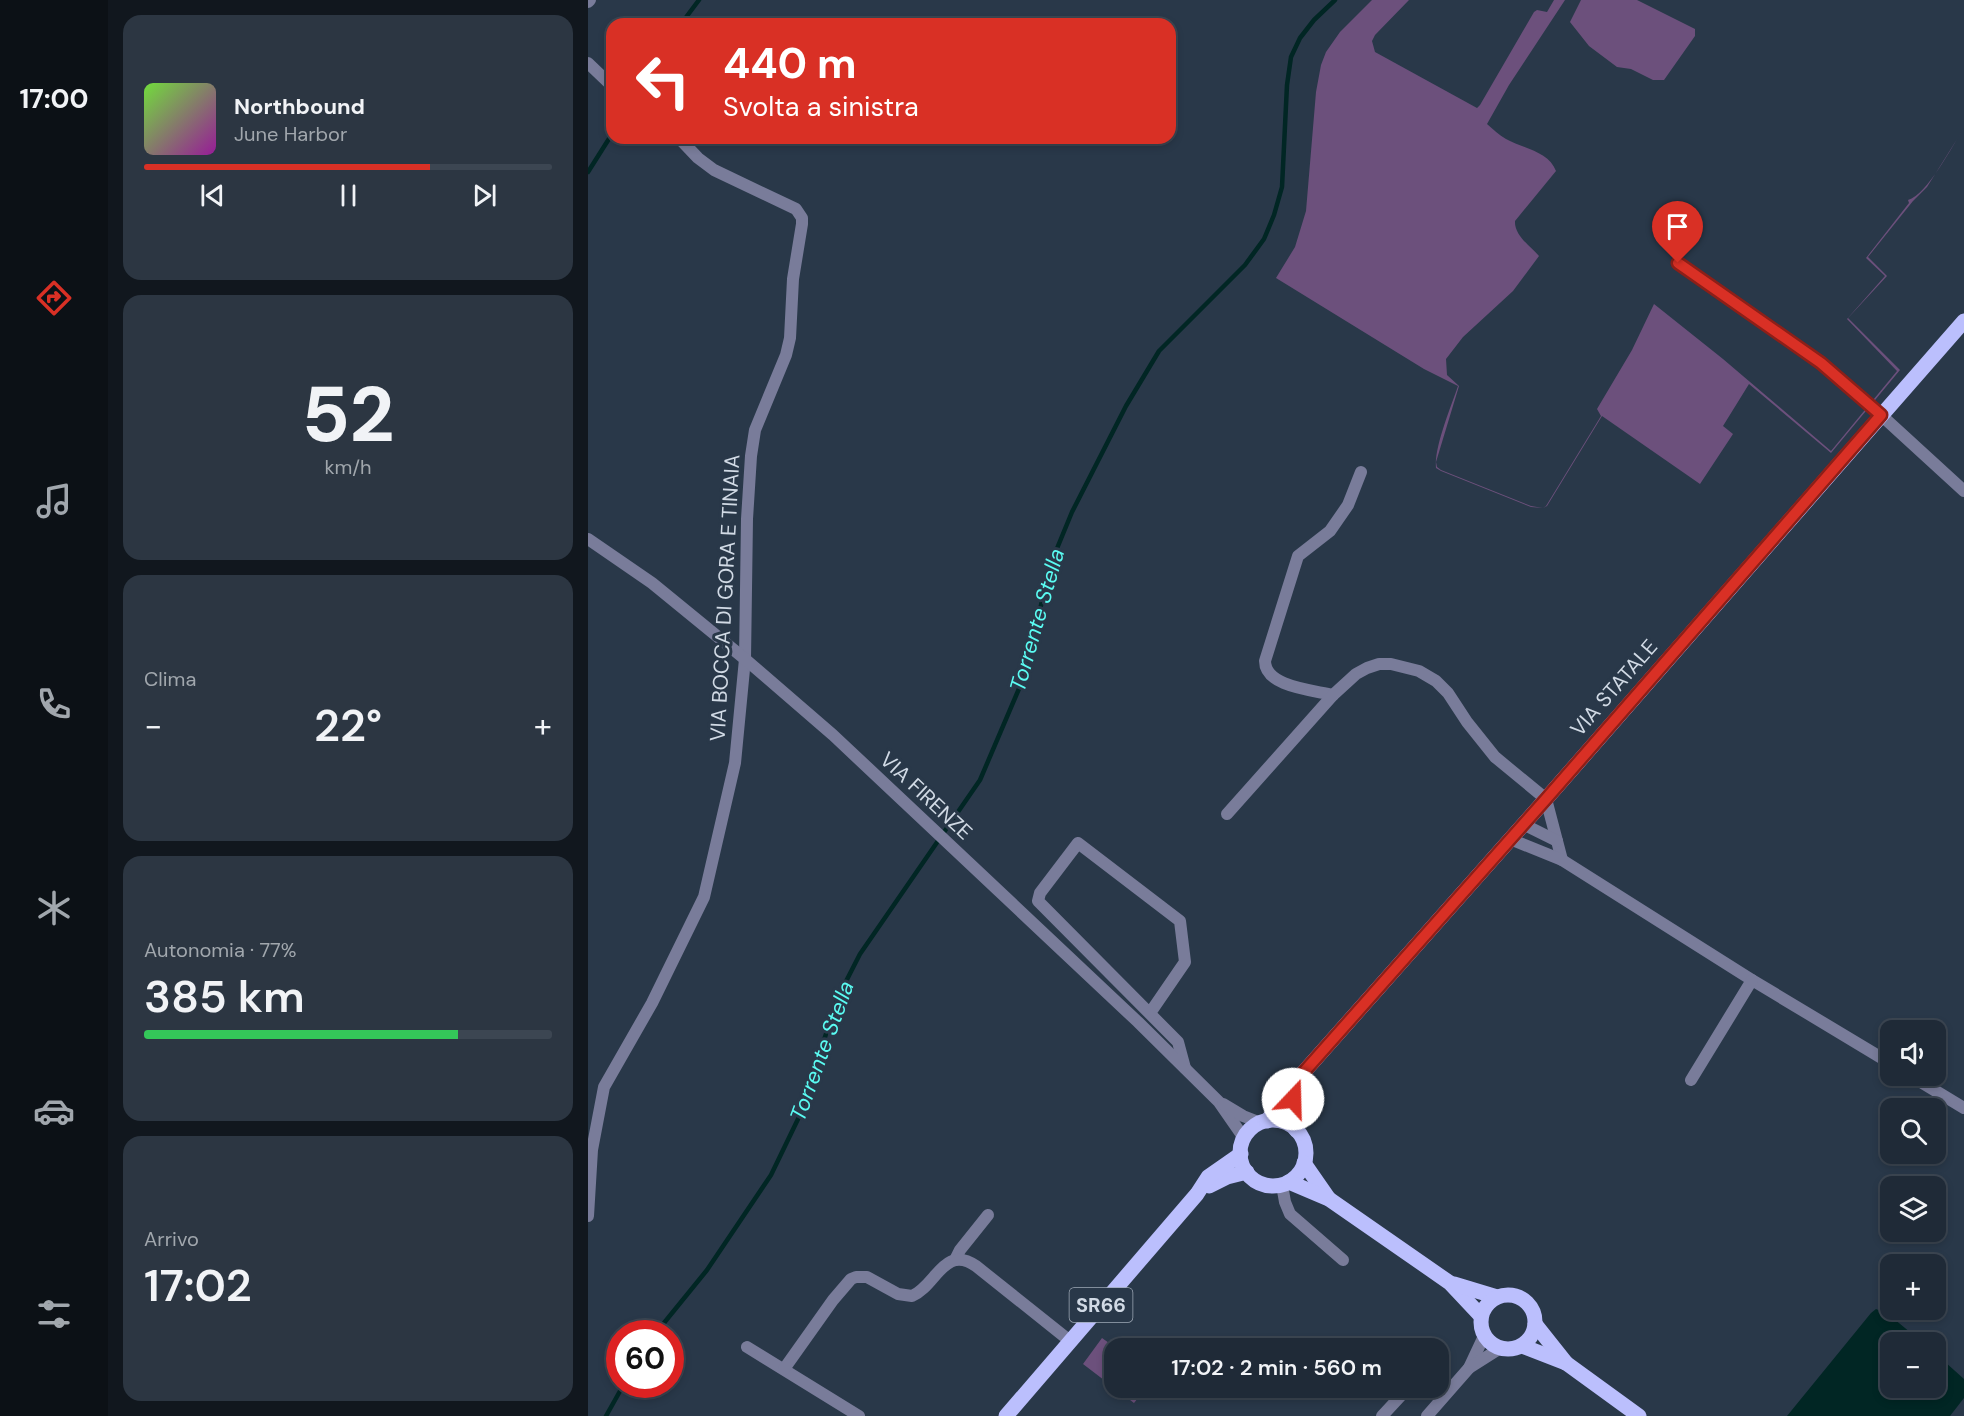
<!DOCTYPE html>
<html lang="it">
<head>
<meta charset="utf-8">
<style>
	body { margin:0; font-family:"DM Sans",sans-serif; background:#2c3642; color:#f1f3f6; height:100vh; display:flex; flex-direction:column; font-size:22px; white-space:nowrap }
	* { box-sizing:border-box; margin:0 }
	p { font-size:20px; color:#a1a7ad }
	.icon { flex:none; width:33px; height:33px; fill:none; stroke:currentColor; stroke-width:2; stroke-linecap:round; stroke-linejoin:round }
	.map { position:relative; flex:1; overflow:hidden }
	.drawer { display:flex; flex-direction:column; gap:15px; padding:15px; background:#11171e; width:480px }
	.drawer>* { flex:none }
	.guide { position:absolute; left:18px; top:18px; width:570px; height:126px; border-radius:18px; box-shadow:0 3px 9px #0003,0 0 0 2px #3c4652; background:#d93025; color:#fff; overflow:hidden }
	.fabs { position:absolute; left:1292px; top:1020px; display:grid; gap:12px }
	.fabs a { display:grid; place-items:center; width:66px; height:66px; border-radius:12px; background:#1f2a37; box-shadow:0 3px 9px #0003,0 0 0 2px #3c4652; font-size:30px }
	.speed { position:absolute; left:18px; top:1320px; display:flex; gap:12px; font-size:30px; font-weight:700; text-align:center }
	.speed>* { display:grid; place-content:center; width:78px; height:78px; border-radius:50%; background:#1f2a37; box-shadow:0 3px 9px #0003,0 0 0 2px #3c4652; line-height:1 }
	.speed .limit { border:9px solid #d22; background:#fff; color:#111 }
	.pin { position:absolute; display:grid; place-items:center; width:51px; height:51px; color:#fff; margin:-62px -26px; border-radius:50% 50% 50% 0; rotate:-45deg; box-shadow:0 0 6px #0007 }
	.pin .icon { rotate:45deg }
	.me { position:absolute; width:66px; margin:-33px; rotate:21deg; stroke-linejoin:round; filter:drop-shadow(0 0 4px #0008) }
	.turn { display:flex; align-items:center; gap:21px; height:126px; padding:0 18px; font-size:27px }
	.turn .icon { width:78px; height:78px; stroke-width:2.5 }
	.turn b { display:block; font-size:42px; line-height:51px }
	.big { font-size:45px; font-weight:600; line-height:1.1 }
	.drawer .tile { flex:1; display:flex; flex-direction:column; justify-content:center; gap:9px; min-width:0; padding:0 21px; border-radius:18px; background:#2c3642 }
	.drawer .dial { align-items:center; gap:0 }
	.dial b { font-size:78px; line-height:1 }
	.song { display:flex; align-items:center; gap:18px }
	.cover { width:72px; height:72px; border-radius:9px; background:linear-gradient(135deg,hsl(100 70% 55%),hsl(300 70% 35%)) }
	.played { height:6px; border-radius:3px; background:linear-gradient(90deg,#d93025 70%,#3c4652 70%) }
	.keys { display:flex; justify-content:space-around; direction:ltr }
	.heat { display:flex; justify-content:space-between; align-items:center; font-size:33px; direction:ltr }
	.charge { height:9px; border-radius:4px; background:linear-gradient(90deg,#34c759 77%,#3c4652 0) }
	.trip { position:absolute; left:516px; top:1338px; width:345px; height:60px; border-radius:18px; background:#1f2a37; box-shadow:0 3px 9px #0003,0 0 0 2px #3c4652; font-weight:600; line-height:60px; text-align:center }
	main { display:flex; flex:1; min-height:0 }
	.tab-bar { display:flex; flex-direction:column; width:108px; justify-content:space-around; align-items:center; background:#0c1116; color:#a1a7ad }
	.tab-bar .icon { width:42px; height:42px }
	.tab-bar .on { color:#d93025 }
	.tab-bar b { font-size:27px; color:#f1f3f6 }
	.map>svg:first-child { display:block }
	.green { fill:#6c507c }
	.water { fill:#012624 }
	.lines { fill:none; stroke-linecap:round; stroke-linejoin:round }
	.stream { stroke:#012624; stroke-width:4.5 }
	.service { stroke:#797c9a; stroke-width:7 }
	.minor { stroke:#797c9a; stroke-width:12 }
	.tertiary { stroke:#797c9a; stroke-width:12 }
	.primary { stroke:#bbbffd; stroke-width:15 }
	.route-casing { stroke:#8d1f18; stroke-width:15 }
	.route { stroke:#d93025; stroke-width:10 }
	.labels { text-anchor:middle; dominant-baseline:central; stroke-width:6; stroke-linejoin:round; paint-order:stroke }
	.shield { fill:#293849; stroke:#9fa9b6; stroke-width:1.5 }
	.shield-label { font-size:20px; font-weight:bold; fill:#d1dae5 }
	.street-label { font-size:21px; fill:#d1dae5; stroke:#293849 }
	.water-label { font-size:22px; font-style:italic; fill:#5afbf2; stroke:#293849 }
</style>
</head>
<body>
<main>
<nav class="tab-bar">
<b>17:00</b>
<svg class="icon on" aria-label="directions" viewBox="0 0 24 24"><path d="M12 3l9 9-9 9-9-9zM9 14v-3h6M13 9l2 2-2 2"/></svg>
<svg class="icon" aria-label="music" viewBox="0 0 24 24"><path d="M9 18V5l10-2v13"/><circle cx="6" cy="18" r="3"/><circle cx="16" cy="16" r="3"/></svg>
<svg class="icon" aria-label="phone" viewBox="0 0 24 24"><path d="M5 4h4l2 5-3 2q2 4 5 5l2-3 5 2v4C11 20 4 13 5 4z"/></svg>
<svg class="icon" aria-label="climate" viewBox="0 0 24 24"><path d="M12 3v18M4 7l16 10M4 17L20 7"/></svg>
<svg class="icon" aria-label="car" viewBox="0 0 24 24"><path d="M5 17H2v-5l4-1 3-4h7l3 4 3 1v5h-3M9 17h6M6 11h13"/><circle cx="7" cy="17" r="2"/><circle cx="17" cy="17" r="2"/></svg>
<svg class="icon" aria-label="filters" viewBox="0 0 24 24"><path d="M4 7h16M4 17h16"/><circle cx="9" cy="7" r="2"/><circle cx="15" cy="17" r="2"/></svg>
</nav>
<section class="drawer">
<div class="tile">
<div class="song"><i class="cover"></i><div><b>Northbound</b><p>June Harbor</p></div></div>
<div class="played"></div>
<div class="keys"><svg class="icon" aria-label="previous" viewBox="0 0 24 24"><path d="M18 5L8 12l10 7zM5 5v14"/></svg><svg class="icon" aria-label="pause" viewBox="0 0 24 24"><path d="M8 5v14M16 5v14"/></svg><svg class="icon" aria-label="next" viewBox="0 0 24 24"><path d="M6 5l10 7-10 7zM19 5v14"/></svg></div>
</div>
<div class="tile dial"><b>52</b><p>km/h</p></div>
<div class="tile"><p>Clima</p>
<div class="heat"><a>−</a><b class="big">22°</b><a>+</a></div>
</div>
<div class="tile"><p>Autonomia · 77%</p><b class="big">385 km</b><div class="charge"></div></div>
<div class="tile"><p>Arrivo</p><b class="big">17:02</b></div>
</section>
<div class="map">
<svg width="1376" height="1416" viewBox="0 0 1376 1416">
	<rect width="100%" height="100%" fill="#293849"/>
	<g class="green">
		<path d="M 784,0 L 821,0 L 787,35 L 784,41 L 787,52 L 889,108 L 892,105 L 946,12 L 949,10 L 959,12 L 966,0 L 977,0 L 921,85 L 899,124 C 905,129 911,135 918,139 C 934,148 961,151 968,171 L 927,221 C 926,235 942,246 951,256 L 925,291 L 875,337 L 858,359 L 859,375 L 871,386 L 848,462 L 849,467 L 853,470 L 943,506 L 955,508 L 958,506 L 1013,416 L 1009,409 L 1044,350 L 1066,304 L 1135,359 L 1243,451 L 1309,371 L 1259,319 L 1297,276 L 1278,258 L 1321,203 L 1320,200 C 1340,194 1364,146 1376,128 L 1339,187 L 1325,201 L 1280,257 L 1299,276 L 1260,318 L 1312,370 L 1243,453 L 1161,384 L 1135,426 L 1145,434 L 1112,484 L 1014,416 L 959,506 L 955,508 L 943,507 L 853,471 L 848,468 C 846,447 863,407 870,386 L 836,369 L 688,278 L 707,247 L 718,211 L 728,92 L 733,65 L 738,52 L 752,32 Z"/>
		<polygon points="993,0 1049,0 1107,29 1107,36 1076,80 1065,80 1043,69 1029,67 1001,46 982,22"/>
		<polygon points="514,1338 528,1348 526,1348 526,1388 558,1388 546,1403 495,1364"/>
	</g>
	<polygon class="water" points="1288,1309 1300,1314 1334,1342 1302,1342 1302,1388 1347,1388 1347,1353 1376,1379 1376,1398 1362,1416 1199,1416 1283,1313"/>
	<g class="lines">
		<g class="stream">
			<polyline points="93,24 111,0"/>
			<polyline points="0,172 24,134"/>
			<polyline points="67,1334 119,1270 183,1175 211,1117 250,997 272,954 392,780 436,677 463,563 484,512 538,406 571,351 657,265 676,239 686,215 694,187 699,85 703,57 712,38 726,20 747,0"/>
			<polyline points="18,1416 36,1384"/>
		</g>
		<polyline class="service" points="1090,263 1233,363 1293,415"/>
		<g class="minor">
			<polyline points="0,2 2,0"/>
			<polyline points="0,63 24,86"/>
			<polyline points="1293,415 1376,491"/>
			<path d="M 745,695 C 725,690 677,687 677,661 L 710,556 L 742,531 L 760,505 L 773,472"/>
			<polyline points="639,814 745,695 768,674 779,668 791,664 803,664 831,671 848,681 860,693 879,722 907,757 958,799 974,860"/>
			<polyline points="935,824 969,841"/>
			<polyline points="922,839 974,860 1164,980 1302,1063"/>
			<polyline points="562,1013 597,962 592,921 490,843 452,893 450,901 590,1042 597,1068"/>
			<polyline points="1323,1076 1376,1108"/>
			<polyline points="1103,1080 1164,980"/>
			<polyline points="694,1185 697,1202 702,1214 755,1260"/>
			<polyline points="0,1216 4,1150 16,1087 64,1003 116,897 147,763 157,659 159,519 163,456 167,430 198,355 202,338 205,279 214,224 214,218 208,209 126,170 110,158 91,138"/>
			<polyline points="367,1260 372,1250 400,1215"/>
			<polyline points="159,1347 271,1416"/>
			<polyline points="881,1368 896,1336"/>
			<path d="M 196,1369 L 245,1300 L 263,1279 L 268,1277 L 279,1277 L 310,1294 L 324,1296 C 348,1286 356,1244 388,1266 L 482,1341"/>
			<polyline points="794,1416 820,1388"/>
			<polyline points="839,1416 881,1368 911,1349"/>
		</g>
		<g class="tertiary">
			<polyline points="0,539 64,583 157,659 245,735 550,1022 631,1102 656,1138"/>
			<polyline points="635,1104 655,1116 673,1123"/>
		</g>
		<g class="primary">
			<polyline points="707,1085 704,1107 708,1130"/>
			<circle cx="685" cy="1153" r="33"/>
			<polyline points="679,1121 707,1082 958,799 1376,321"/>
			<polyline points="716,1163 741,1199"/>
			<polyline points="701,1182 741,1199 862,1283 893,1316"/>
			<polyline points="621,1186 639,1177 659,1172"/>
			<polyline points="866,1284 909,1297"/>
			<circle cx="920" cy="1322" r="27"/>
			<polyline points="947,1324 978,1363"/>
			<polyline points="934,1346 978,1363 1051,1416"/>
			<polyline points="418,1416 609,1194 620,1177 653,1154"/>
		</g>
	</g>
	<g class="lines">
		<g class="route-casing">
			<polyline id="route" points="705,1099 707,1082 958,799 1293,415 1233,363 1090,263"/>
		</g>
		<use href="#route" class="route"/>
	</g>
	<g class="labels">
		<rect class="shield" x="481.5" y="1288" width="63" height="34" rx="4.5"/>
		<g class="shield-label">
			<text x="513" y="1305">SR66</text>
		</g>
		<g class="street-label">
			<text transform="translate(137 598) rotate(-87)">VIA BOCCA DI GORA E TINAIA</text>
			<text transform="translate(1026 688) rotate(-49)">VIA STATALE</text>
			<text transform="translate(338 796) rotate(43)">VIA FIRENZE</text>
		</g>
		<g class="water-label">
			<text transform="translate(449 620) rotate(-74)">Torrente Stella</text>
			<text transform="translate(234 1051) rotate(-70)">Torrente Stella</text>
		</g>
	</g>
</svg>
<div class="fabs">
<a><svg class="icon" aria-label="sound" viewBox="0 0 24 24"><path d="M4 9h4l5-4v14l-5-4H4zM17 9q2 3 0 6"/></svg></a>
<a><svg class="icon" aria-label="search" viewBox="0 0 24 24"><circle cx="10" cy="10" r="6"/><path d="M15 15l6 6"/></svg></a>
<a><svg class="icon" aria-label="layers" viewBox="0 0 24 24"><path d="M12 4l9 5-9 5-9-5zM3 14l9 5 9-5"/></svg></a>
<a>+</a>
<a>−</a>
</div>
<div class="speed"><div class="limit">60</div></div>
<div class="pin" style="left:1090px;top:263px;background:#d93025"><svg class="icon" aria-label="arrive" viewBox="0 0 24 24"><path d="M6 21V4h12l-3 4 3 4H6"/></svg></div>
<svg class="me" style="left:705px;top:1099px" viewBox="-20 -20 40 40"><circle r="19" fill="#fff"/><path d="M0-13L10 11 0 6-10 11z" fill="#d93025"/></svg>
<div class="trip">17:02 · 2 min · 560 m</div>
<div class="guide">
<div class="turn"><svg class="icon" aria-label="left" viewBox="0 0 24 24"><path d="M17 20v-9H6M10 6l-5 5 5 5"/></svg><div><b>440 m</b>Svolta a sinistra</div></div>
</div>
</div>
</main>
</body>
</html>
